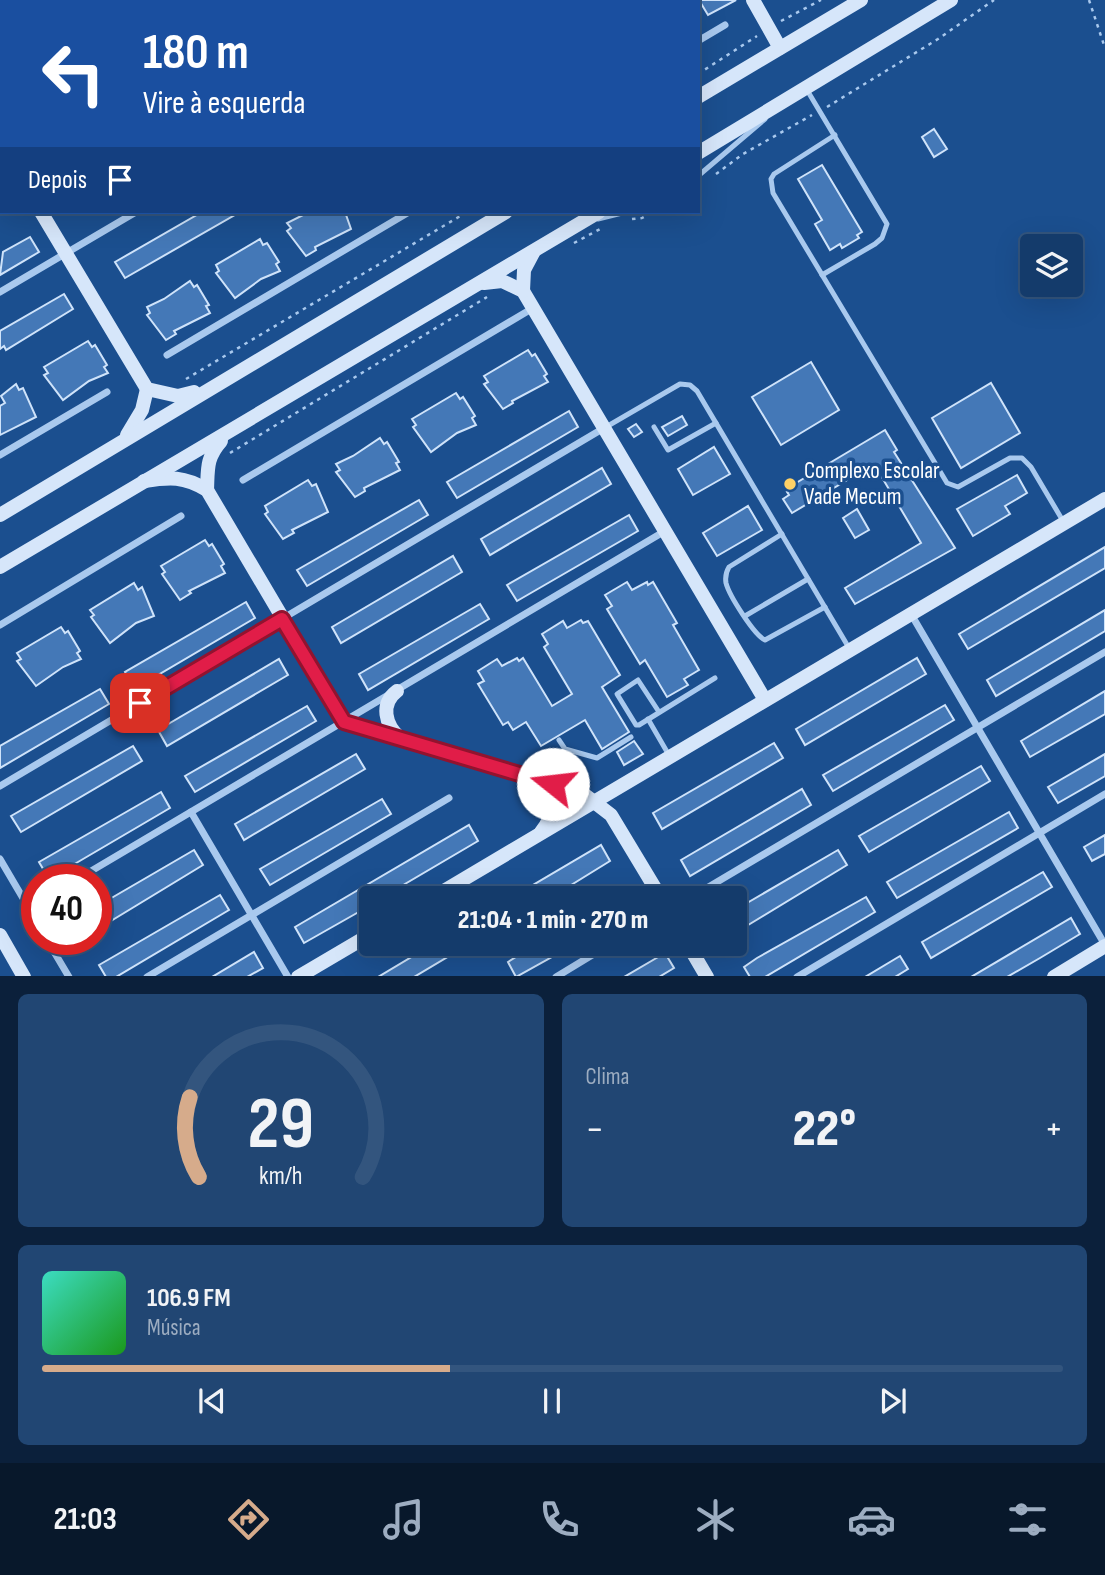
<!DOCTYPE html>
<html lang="pt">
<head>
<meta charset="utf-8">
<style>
	body { margin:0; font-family:"Sofia Sans Condensed",sans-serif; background:#214673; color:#f1f3f6; height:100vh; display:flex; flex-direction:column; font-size:26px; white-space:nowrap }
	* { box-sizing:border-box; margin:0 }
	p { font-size:23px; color:#9dadc1 }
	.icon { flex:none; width:38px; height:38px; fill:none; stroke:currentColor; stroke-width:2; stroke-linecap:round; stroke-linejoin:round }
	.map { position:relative; height:976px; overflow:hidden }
	.sheet { display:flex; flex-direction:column; gap:18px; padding:18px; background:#0b203b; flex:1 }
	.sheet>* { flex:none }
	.top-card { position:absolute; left:0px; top:0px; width:700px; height:214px; box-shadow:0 7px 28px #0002,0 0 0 2px #33557e; background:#1a4fa0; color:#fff; overflow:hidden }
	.fabs { position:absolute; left:1020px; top:234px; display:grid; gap:14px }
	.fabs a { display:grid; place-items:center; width:63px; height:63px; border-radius:7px; background:#143b6b; box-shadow:0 7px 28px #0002,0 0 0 2px #33557e; font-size:35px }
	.speed { position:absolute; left:21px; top:864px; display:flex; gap:14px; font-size:35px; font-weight:700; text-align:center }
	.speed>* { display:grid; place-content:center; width:91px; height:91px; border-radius:50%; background:#143b6b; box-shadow:0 7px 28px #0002,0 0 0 2px #33557e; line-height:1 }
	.speed .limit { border:10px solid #d22; background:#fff; color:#111 }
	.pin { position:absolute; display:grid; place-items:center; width:60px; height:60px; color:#fff; margin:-30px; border-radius:14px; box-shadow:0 4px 10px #0006 }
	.me { position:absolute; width:77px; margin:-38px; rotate:286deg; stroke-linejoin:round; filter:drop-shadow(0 0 5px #0008) }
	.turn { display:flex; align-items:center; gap:24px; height:147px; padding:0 28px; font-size:32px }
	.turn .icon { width:91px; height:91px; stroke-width:2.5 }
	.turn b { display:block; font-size:49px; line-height:60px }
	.then { display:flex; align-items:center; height:66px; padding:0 28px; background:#0003; gap:14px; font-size:26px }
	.big { font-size:52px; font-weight:800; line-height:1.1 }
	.sheet .widget { flex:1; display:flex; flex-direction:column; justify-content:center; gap:10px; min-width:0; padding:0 24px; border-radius:10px; background:#214673 }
	.sheet .dial { align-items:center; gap:0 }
	.dial svg { height:182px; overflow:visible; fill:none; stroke:#33557e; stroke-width:7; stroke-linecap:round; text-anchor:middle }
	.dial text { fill:#f1f3f6; stroke:none }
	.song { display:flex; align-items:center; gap:21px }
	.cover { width:84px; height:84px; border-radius:10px; background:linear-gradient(135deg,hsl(170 70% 55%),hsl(120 70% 35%)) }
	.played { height:7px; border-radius:4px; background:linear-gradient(90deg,#d6ab8b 40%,#33557e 40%) }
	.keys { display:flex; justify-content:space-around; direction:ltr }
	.heat { display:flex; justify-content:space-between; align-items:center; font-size:38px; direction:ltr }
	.sheet .tiles { flex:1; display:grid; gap:18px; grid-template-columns:1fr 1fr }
	.widget:last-child { grid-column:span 2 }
	.trip { position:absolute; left:359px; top:886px; width:388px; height:70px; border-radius:7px; background:#143b6b; box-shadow:0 7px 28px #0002,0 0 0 2px #33557e; font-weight:800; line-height:70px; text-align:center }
	.tab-bar { display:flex; height:112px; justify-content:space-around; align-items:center; background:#08182b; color:#9dadc1 }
	.tab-bar .icon { width:49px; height:49px }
	.tab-bar .current { color:#d6ab8b }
	.tab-bar b { font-size:32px; color:#f1f3f6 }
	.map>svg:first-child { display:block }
	.building { fill:#4478b7; stroke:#cfe3fa; stroke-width:2 }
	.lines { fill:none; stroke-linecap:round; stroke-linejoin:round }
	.path { stroke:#a9c9ee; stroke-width:2.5; stroke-dasharray:3.5 5; stroke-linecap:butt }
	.lane { stroke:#a9c9ee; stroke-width:5 }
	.street { stroke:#a9c9ee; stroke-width:7 }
	.secondary { stroke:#d6e6fa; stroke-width:14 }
	.route-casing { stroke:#92132f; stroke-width:18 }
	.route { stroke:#e11d48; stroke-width:12 }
	.poi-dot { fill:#ffd166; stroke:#1b4f8f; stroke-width:2.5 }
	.labels { text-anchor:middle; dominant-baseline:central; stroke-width:7; stroke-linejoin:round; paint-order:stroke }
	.poi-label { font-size:23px; fill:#fff; stroke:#1b4f8f; text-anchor:start }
</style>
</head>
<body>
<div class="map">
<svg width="1105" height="977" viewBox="0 0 1105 977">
	<rect width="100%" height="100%" fill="#1b4f8f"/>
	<g class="building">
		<polygon points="699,0 736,0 708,15"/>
		<polygon points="934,129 947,149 934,157 922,137"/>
		<polygon points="822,165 862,232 857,235 859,238 842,248 840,244 830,250 815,224 822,220 798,179"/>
		<polygon points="202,212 240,212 125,278 115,262"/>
		<polygon points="309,212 345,212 351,229 315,247 316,250 306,256 287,231 291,228 287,223"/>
		<polygon points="30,237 39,252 0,275 3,252"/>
		<polygon points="260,239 263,245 267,243 279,262 276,264 280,271 261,279 235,298 216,273 219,271 216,265"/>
		<polygon points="190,281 194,287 197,285 209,305 206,306 210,313 174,331 176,334 166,340 147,315 150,313 147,307 164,299"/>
		<polygon points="64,294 73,309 6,350 4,346 0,349 0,331"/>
		<polygon points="88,341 92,347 95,345 107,365 104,367 108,373 89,381 63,400 44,375 48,373 44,367"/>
		<polygon points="528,350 532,356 535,354 547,374 544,376 548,382 512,401 513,403 503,409 484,384 488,382 484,376"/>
		<polygon points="811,362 839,410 781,445 752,397"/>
		<polygon points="991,383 1020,433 961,468 932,418"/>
		<polygon points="16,384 19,390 23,388 36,417 0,435 0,406 5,403 1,396"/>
		<polygon points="456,393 460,399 463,397 475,416 472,418 476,425 457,433 431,452 413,427 416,425 412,419"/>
		<polygon points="569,411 578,427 457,498 447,482"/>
		<polygon points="682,416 687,425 668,436 662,427"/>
		<polygon points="636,424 642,432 634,437 628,429"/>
		<polygon points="885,430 897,450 894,452 955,548 855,604 845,588 921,543 874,464 792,513 783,499 789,495 787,492 793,489 791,486"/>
		<polygon points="380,438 384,444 387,442 399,462 396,463 400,470 364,488 365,491 355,497 336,472 340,470 336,464 353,456"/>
		<polygon points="714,447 730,474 693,495 678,469"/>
		<polygon points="602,468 611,484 490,555 481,539"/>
		<polygon points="1017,475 1027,493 1005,506 1010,514 973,536 957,509"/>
		<polygon points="308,480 312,486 316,484 328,512 292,530 294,533 283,539 265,514 268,512 265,506"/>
		<polygon points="419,500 428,515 307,586 297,570"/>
		<polygon points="748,506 762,530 717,556 703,533"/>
		<polygon points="857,509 869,530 855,538 843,518"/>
		<polygon points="629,515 638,531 517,601 507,585"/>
		<polygon points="205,540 209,546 212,544 224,564 221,566 225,573 189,591 191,593 180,600 162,574 165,572 161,566"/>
		<polygon points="1105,547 1105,568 968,649 959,634"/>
		<polygon points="453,556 462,572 341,643 332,627"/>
		<polygon points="627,582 632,590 647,582 648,585 653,582 677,623 673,625 699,670 684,679 688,685 667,697 645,660 640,664 607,609 612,606 605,595"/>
		<polygon points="134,583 138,590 142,587 154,616 136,623 110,643 91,617 94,615 90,610"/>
		<polygon points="246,602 255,618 134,689 125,672"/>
		<polygon points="480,604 489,619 368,690 359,674"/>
		<polygon points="1105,610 1105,631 996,696 987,680"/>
		<polygon points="581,620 583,623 588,621 620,675 602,687 629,732 602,749 585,720 541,746 526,722 513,730 508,722 503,725 478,684 484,681 478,671 497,659 502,666 517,658 519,661 523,658 552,706 572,694 544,647 548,644 542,634 563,621 567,628"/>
		<polygon points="61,627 65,633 68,631 80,651 77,653 81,659 63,667 36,686 17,661 21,659 17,653"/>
		<polygon points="917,658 926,674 805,745 796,729"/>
		<polygon points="279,659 288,675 167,746 158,730"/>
		<polygon points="100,689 109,704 0,768 0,746"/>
		<polygon points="1105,691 1105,714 1030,757 1021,741"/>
		<polygon points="945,705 954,720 833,791 823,775"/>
		<polygon points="307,706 316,721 195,792 185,776"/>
		<polygon points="634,741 643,754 624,765 617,752"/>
		<polygon points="774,743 783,758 662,829 653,813"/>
		<polygon points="133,746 142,761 21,832 11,816"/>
		<polygon points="356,754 365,769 244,840 235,824"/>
		<polygon points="1105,754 1105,776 1058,803 1048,787"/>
		<polygon points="981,766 990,781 869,852 859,836"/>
		<polygon points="802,789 811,805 690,876 681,860"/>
		<polygon points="161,792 170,808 49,879 39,862"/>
		<polygon points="382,799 391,814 270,885 260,869"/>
		<polygon points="1009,812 1018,828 897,898 887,882"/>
		<polygon points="469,825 478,841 381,898 371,898 371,905 304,943 295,927"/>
		<polygon points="1105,835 1105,854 1092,861 1084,847"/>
		<polygon points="601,845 610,861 550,898 511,898"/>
		<polygon points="194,850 203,865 96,930 96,907"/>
		<polygon points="838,850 847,865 740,930 735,922 735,910"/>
		<polygon points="1043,872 1052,887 931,958 922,942"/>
		<polygon points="220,895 229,910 116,977 106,977 99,965"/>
		<polygon points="866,897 875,912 765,977 750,977 744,967 757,958"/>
		<polygon points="1071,918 1080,934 1040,958 1007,977 971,977"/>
		<polygon points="435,943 471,943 414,977 378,977"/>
		<polygon points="538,943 577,943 516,977 508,962"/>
		<polygon points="254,952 263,968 247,977 212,977"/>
		<polygon points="665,953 674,968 659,977 624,977"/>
		<polygon points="900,956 908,969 895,977 865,977"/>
	</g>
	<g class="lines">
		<g class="path">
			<polyline points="1089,0 1105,48"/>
			<polyline points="781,21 821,0"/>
			<polyline points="698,74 757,36"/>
			<polyline points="827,107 938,39 994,0"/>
			<polyline points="716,174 743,154 812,115"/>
			<polyline points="632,219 642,218 653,212"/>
			<polyline points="574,243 602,228"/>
			<polyline points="186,379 467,212"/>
			<polyline points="230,453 487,297"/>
		</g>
		<g class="lane">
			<polyline points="807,90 887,224 882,238 875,244 822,275"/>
			<polyline points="835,135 774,174 771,179 773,193 947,483 958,487 1010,458 1022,458 1031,467 1063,521"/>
			<polyline points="698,176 765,119"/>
			<polyline points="598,219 626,212"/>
			<polyline points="606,427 680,384 690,385 697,391 849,648"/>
			<polyline points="654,427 668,450 716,423"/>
			<path d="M 782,534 L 729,567 C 726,572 725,577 726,583 C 729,595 754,635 765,640 L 825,607"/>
			<polyline points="745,616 808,579"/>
			<polyline points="659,712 638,680 617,694 636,725 639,725 715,678"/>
			<polyline points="648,719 670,757"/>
			<polyline points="559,740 565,749 597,758 631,737"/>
			<polyline points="553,783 565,749"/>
		</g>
		<g class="street">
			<polyline points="334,0 335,2"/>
			<polyline points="247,2 249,0"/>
			<polyline points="489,2 492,0"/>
			<polyline points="698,41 725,25"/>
			<polyline points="0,60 2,59"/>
			<polyline points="0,68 2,68"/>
			<polyline points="0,203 2,202"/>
			<polyline points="0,292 136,212"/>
			<polyline points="167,355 409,212"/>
			<polyline points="0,455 107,392"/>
			<polyline points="243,480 533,308"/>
			<polyline points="911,614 1105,945"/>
			<polyline points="0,625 181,516"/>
			<polyline points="0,786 604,428"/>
			<polyline points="191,812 288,977"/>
			<polyline points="0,859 37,922"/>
			<polyline points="76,880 665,531"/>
			<polyline points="690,898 1105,652"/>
			<polyline points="47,940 69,977"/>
			<polyline points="147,977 449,798"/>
			<polyline points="556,977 612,943"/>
			<polyline points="797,977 1105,794"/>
		</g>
		<g class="secondary">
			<polyline points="753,0 780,48"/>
			<polyline points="41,2 42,0"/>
			<polyline points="698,97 861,0"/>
			<polyline points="698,153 951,0"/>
			<polyline points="41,212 147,389 178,396 194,392"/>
			<polyline points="484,283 502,281 523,291 765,700"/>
			<polyline points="523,291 524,270 533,253"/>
			<polyline points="127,435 142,410 147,389"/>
			<path d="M 144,481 C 170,477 184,476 207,490 L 344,722 L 585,795 L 611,815 L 661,898"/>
			<path d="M 207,490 C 208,469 206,458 221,441"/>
			<polyline points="0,515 506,212"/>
			<polyline points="0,567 599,212"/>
			<path d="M 397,691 C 380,704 385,725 400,738"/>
			<path d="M 536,780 C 555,793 555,816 541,832"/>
			<polyline points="432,898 1105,499"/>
			<polyline points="0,935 24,977"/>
			<polyline points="687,943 707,977"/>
			<polyline points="298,977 371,934"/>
			<polyline points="1054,977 1105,946"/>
		</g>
	</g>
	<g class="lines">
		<g class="route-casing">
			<polyline id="route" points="140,703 282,619 344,722 553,784"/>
		</g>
		<use href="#route" class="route"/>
	</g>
	<circle class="poi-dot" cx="790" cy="484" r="7"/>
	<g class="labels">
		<g class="poi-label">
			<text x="804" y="471">Complexo Escolar<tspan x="804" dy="26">Vade Mecum</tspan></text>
		</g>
	</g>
</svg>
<div class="fabs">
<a><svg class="icon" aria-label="layers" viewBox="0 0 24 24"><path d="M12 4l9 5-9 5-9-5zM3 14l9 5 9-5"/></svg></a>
</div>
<div class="speed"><div class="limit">40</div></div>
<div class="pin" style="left:140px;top:703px;background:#d93025"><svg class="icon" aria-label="arrive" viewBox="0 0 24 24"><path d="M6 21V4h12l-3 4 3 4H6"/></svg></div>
<svg class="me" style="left:553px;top:784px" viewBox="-20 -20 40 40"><circle r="19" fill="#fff"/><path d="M0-13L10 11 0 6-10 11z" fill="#e11d48"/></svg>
<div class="trip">21:04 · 1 min · 270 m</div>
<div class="top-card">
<div class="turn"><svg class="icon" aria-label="left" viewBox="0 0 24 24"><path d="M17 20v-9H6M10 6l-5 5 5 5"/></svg><div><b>180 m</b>Vire à esquerda</div></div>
<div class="then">Depois<svg class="icon" aria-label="arrive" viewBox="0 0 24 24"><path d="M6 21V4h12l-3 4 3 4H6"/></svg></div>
</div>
</div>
<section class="sheet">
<div class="tiles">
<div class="widget dial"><svg viewBox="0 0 100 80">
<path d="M14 69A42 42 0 1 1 86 69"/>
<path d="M14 69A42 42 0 0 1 10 34" stroke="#d6ab8b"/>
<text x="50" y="56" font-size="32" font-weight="700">29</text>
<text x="50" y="72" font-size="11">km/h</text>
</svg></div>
<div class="widget"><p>Clima</p>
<div class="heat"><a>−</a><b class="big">22°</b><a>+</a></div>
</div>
<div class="widget">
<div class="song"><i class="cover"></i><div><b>106.9 FM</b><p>Música</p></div></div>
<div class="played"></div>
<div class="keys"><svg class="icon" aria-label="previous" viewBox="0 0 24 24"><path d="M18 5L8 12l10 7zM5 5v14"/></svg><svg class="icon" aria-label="pause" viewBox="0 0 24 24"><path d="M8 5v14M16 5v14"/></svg><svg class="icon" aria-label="next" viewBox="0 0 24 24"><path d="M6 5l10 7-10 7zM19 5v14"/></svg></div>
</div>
</div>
</section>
<nav class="tab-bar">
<b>21:03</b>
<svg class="icon current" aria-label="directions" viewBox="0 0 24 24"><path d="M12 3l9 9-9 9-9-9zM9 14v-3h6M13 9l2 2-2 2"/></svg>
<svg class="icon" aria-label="music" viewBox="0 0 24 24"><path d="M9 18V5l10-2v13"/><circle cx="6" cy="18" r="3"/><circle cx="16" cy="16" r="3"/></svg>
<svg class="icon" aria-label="phone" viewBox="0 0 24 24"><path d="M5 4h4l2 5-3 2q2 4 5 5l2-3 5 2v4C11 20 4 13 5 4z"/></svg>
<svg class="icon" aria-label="climate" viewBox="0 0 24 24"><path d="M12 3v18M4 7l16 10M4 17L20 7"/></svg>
<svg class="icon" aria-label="car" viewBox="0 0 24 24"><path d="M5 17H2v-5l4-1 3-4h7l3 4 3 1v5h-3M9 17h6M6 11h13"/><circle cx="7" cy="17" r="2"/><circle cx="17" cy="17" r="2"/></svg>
<svg class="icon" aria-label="filters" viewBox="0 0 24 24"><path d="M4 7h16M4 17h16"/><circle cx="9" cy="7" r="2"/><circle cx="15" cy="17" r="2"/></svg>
</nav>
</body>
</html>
